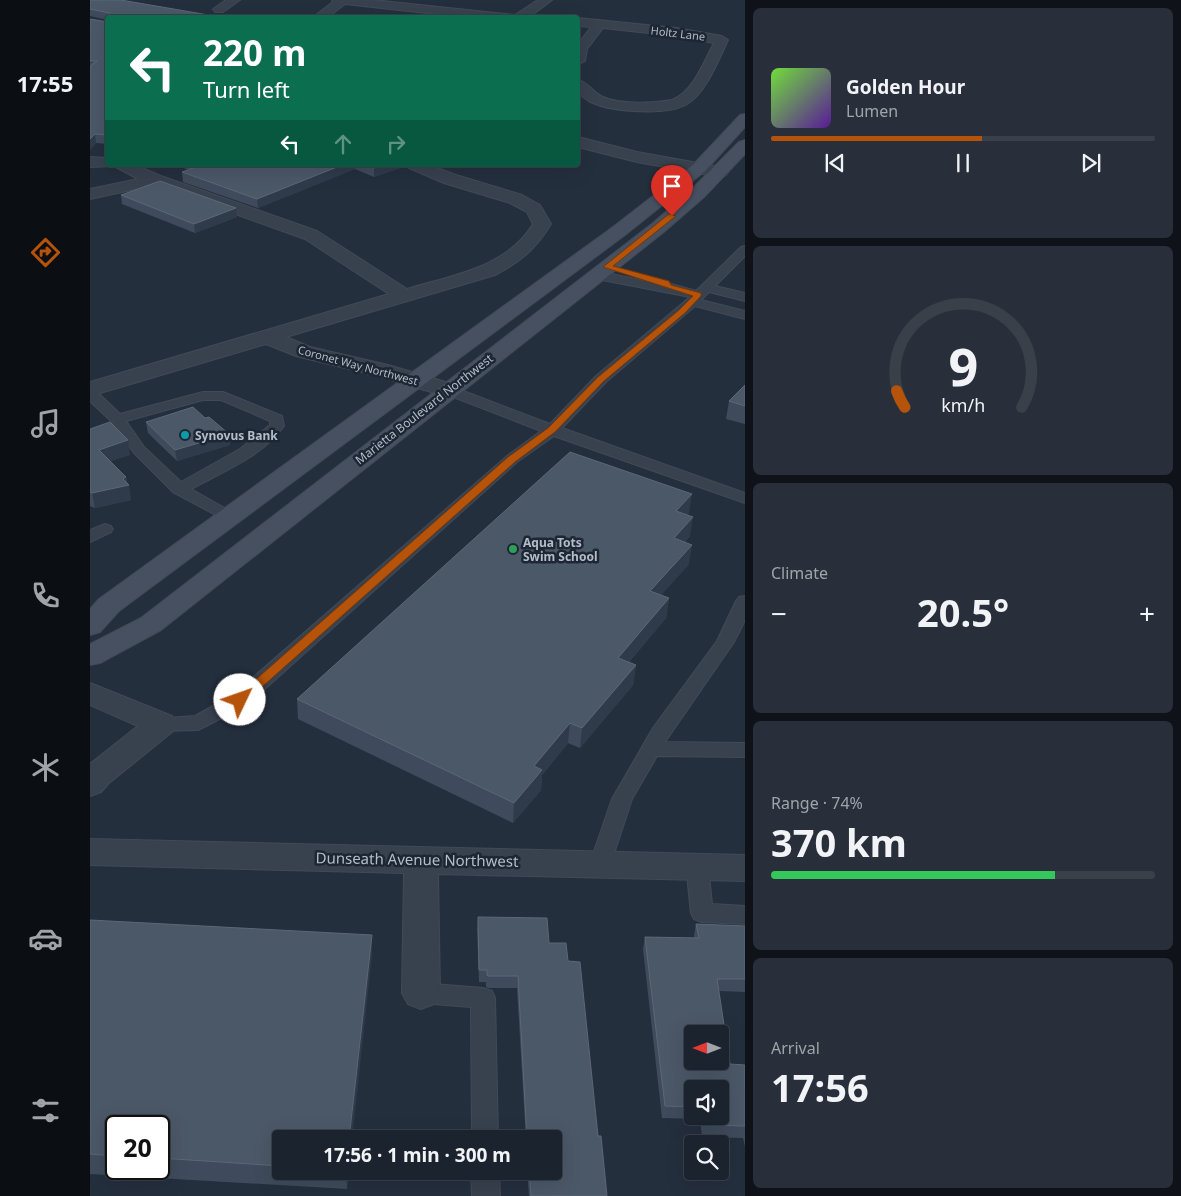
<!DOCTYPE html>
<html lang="en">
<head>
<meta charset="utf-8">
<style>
	body { margin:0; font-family:"Noto Sans",sans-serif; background:#282f3a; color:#f1f3f6; height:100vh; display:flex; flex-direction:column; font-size:19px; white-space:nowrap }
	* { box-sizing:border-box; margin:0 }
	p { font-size:16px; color:#a0a4aa }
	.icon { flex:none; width:28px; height:28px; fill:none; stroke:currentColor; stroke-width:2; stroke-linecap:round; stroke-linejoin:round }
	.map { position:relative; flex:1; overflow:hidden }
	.drawer { display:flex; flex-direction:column; gap:8px; padding:8px; background:#0f1319; width:436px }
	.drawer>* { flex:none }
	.hud { position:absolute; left:15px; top:15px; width:475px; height:152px; border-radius:5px; box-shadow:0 5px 20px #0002,0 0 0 1px #39404a; background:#0b6e4f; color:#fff; overflow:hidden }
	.needle { width:32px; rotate:270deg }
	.tools { position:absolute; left:594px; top:1025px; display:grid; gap:10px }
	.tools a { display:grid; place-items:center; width:45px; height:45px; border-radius:5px; background:#1b232e; box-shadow:0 5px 20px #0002,0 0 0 1px #39404a; font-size:25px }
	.speed { position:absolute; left:15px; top:1115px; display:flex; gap:10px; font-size:25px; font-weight:700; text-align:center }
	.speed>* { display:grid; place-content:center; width:65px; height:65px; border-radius:50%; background:#1b232e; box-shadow:0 5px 20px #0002,0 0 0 1px #39404a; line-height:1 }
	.speed .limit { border:2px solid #111; border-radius:8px; background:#fff; color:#111 }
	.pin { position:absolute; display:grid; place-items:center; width:42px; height:42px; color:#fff; margin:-51px -21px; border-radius:50% 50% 50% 0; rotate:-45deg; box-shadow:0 0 5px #0007 }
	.pin .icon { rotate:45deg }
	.me { position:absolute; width:55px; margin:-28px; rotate:48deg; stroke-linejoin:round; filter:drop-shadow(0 0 4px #0008) }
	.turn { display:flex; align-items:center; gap:18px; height:105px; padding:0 15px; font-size:22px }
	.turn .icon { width:65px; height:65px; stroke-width:2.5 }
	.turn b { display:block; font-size:35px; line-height:42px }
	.lanes { display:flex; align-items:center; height:48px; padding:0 15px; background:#0003; justify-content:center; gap:25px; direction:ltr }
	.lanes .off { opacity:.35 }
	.big { font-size:38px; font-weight:700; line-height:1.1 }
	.drawer .widget { flex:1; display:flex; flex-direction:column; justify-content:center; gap:8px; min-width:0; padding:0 18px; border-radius:8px; background:#282f3a }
	.drawer .dial { align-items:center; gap:0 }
	.dial svg { height:130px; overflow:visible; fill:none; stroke:#39404a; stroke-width:7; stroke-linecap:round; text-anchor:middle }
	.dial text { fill:#f1f3f6; stroke:none }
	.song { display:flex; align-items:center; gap:15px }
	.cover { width:60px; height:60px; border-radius:8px; background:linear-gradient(135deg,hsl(100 70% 55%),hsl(270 70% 35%)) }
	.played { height:5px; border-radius:2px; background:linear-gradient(90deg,#b45309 55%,#39404a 55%) }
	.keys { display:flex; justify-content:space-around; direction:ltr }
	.heat { display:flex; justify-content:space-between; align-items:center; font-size:28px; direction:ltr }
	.charge { height:8px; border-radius:4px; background:linear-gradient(90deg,#34c759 74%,#39404a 0) }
	.trip { position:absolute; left:182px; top:1130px; width:290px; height:50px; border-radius:5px; background:#1b232e; box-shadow:0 5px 20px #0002,0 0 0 1px #39404a; font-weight:700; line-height:50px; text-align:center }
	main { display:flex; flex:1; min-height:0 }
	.tab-bar { display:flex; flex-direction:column; width:90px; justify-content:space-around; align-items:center; background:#0b0e12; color:#a0a4aa }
	.tab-bar .icon { width:35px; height:35px }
	.tab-bar .on { color:#b45309 }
	.tab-bar b { font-size:22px; color:#f1f3f6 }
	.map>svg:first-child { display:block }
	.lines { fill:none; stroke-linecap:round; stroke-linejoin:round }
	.service-casing { stroke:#414a57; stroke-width:2 }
	.minor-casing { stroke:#414a57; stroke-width:2 }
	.secondary-casing { stroke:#414a57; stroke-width:2 }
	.service { fill:#38414e; fill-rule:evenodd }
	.minor { fill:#38414e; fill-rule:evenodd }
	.secondary { fill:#465061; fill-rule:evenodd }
	.wall { fill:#3f4b5c; fill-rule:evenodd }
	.shaded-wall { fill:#2f3b4b }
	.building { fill:#4b5868; stroke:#5c6777; fill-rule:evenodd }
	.route { fill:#b45309; stroke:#753606 }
	.culture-dot { fill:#0f9aa8; stroke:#1d2633; stroke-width:2 }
	.leisure-dot { fill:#2e9e5b; stroke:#1d2633; stroke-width:2 }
	.labels { text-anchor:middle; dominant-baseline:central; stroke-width:5; stroke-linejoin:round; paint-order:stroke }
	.far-street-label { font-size:11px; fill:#b4bcc9; stroke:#1d2633 }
	.street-label { font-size:12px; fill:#b4bcc9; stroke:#1d2633 }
	.poi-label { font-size:12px; font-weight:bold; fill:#b4bcc9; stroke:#1d2633; text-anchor:start }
	.near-street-label { font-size:15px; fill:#b4bcc9; stroke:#1d2633 }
</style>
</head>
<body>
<main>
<nav class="tab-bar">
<b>17:55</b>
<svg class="icon on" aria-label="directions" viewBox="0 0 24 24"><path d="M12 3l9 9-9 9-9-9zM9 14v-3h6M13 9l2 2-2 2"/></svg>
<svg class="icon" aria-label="music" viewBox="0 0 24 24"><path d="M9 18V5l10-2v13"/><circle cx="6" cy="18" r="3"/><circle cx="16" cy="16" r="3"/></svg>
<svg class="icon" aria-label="phone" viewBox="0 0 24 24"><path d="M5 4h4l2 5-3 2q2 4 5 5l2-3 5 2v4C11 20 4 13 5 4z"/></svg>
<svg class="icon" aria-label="climate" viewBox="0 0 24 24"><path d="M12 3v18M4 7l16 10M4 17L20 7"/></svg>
<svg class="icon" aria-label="car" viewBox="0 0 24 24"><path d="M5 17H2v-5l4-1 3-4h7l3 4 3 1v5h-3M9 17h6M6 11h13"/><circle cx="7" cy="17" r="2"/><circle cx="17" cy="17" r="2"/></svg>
<svg class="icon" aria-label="filters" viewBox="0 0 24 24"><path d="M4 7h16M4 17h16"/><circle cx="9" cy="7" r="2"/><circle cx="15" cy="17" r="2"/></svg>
</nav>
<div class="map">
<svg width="655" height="1196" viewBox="0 0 655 1196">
	<rect width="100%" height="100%" fill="#242f3e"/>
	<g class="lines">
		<g class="service-casing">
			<g id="service">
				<polygon points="655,246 655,256 625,286 655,293 655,301 619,292 611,300 655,311 655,319 605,306 516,382 472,428 655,493 655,503 464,436 427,462 157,705 108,730 71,731 64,729 61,724 64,719 105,716 143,695 417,456 451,431 353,393 351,390 353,387 363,387 460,424 506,376 600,297 507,279 503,278 501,275 503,272 507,271 569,284 578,283 606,291 651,247"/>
				<path d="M 0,389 L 5,390 L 30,414 L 113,392 L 133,392 L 192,416 L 194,426 C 173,456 132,472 101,489 L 145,514 L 147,517 L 145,520 L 139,522 L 83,492 L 44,453 L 22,422 L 0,401 ZM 113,400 L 131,400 L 180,421 L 180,425 L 150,449 L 91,482 L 54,447 L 36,421 Z"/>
				<polygon points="15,524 21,526 23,529 21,532 0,542 0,530"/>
				<polygon points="655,596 655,620 644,642 575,742 655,743 655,757 567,756 542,799 519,869 511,871 503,869 500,863 522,799 563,728 627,641 646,601 649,597"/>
				<polygon points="607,858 615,860 618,866 622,904 655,906 655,924 612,922 604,919 601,913 596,866 599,860"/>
				<polygon points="331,983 393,988 402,991 405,998 408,1139 382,1139 381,1007 331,1003 322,1000 319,993 322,986"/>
				<polygon points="381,1171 409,1171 410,1196 382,1196"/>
			</g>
		</g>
		<g class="minor-casing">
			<g id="minor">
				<polygon points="136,0 150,0 133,12 125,12 123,9"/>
				<polygon points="242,0 283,0 425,15 448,0 462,0 438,18 382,18 255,4 237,18 222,18 243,2"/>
				<path d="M 488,18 L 586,28 L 632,36 L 638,40 C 629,59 616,93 597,104 C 578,116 523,112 503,103 C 497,101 492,96 488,92 L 488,80 C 498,82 503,93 513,97 C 530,105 564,103 582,100 C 604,91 614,61 624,43 L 586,36 L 513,28 L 497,49 L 495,61 L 488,65 L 488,44 L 501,27 L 488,26 Z"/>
				<polygon points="488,137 547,152 630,167 636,169 638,172 636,175 630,177 547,162 488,147"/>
				<path d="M 0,157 L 18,158 L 18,165 L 45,165 L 71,176 L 227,231 L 317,289 C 363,275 416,268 443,224 L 437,212 L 420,203 L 354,183 L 319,168 L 317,165 L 339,165 L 366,175 L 432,195 L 450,205 L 461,224 C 445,250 431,261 405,275 L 196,337 L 220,347 L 298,365 L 366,385 L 369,390 L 366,395 L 358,397 L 284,375 L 206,356 L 176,344 L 0,396 L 0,382 L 299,294 L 215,239 L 64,185 L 0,199 L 0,189 L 48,179 L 24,166 L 0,167 Z"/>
				<polygon points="0,683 82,716 86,724 82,732 19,783 11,792 0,796 0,764 48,726 0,705"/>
				<polygon points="0,839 655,855 655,881 348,874 350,993 344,1004 331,1009 318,1004 312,993 314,873 0,865"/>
			</g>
		</g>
		<g class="secondary-casing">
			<g id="secondary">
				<polygon points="655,114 655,127 615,171 535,235 29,611 10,632 0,635 0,609 9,599 523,227 603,165 650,115"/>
				<polygon points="655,140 655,154 614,197 575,231 71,630 10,663 0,665 0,644 51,618 563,223 602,189 649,142"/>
			</g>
		</g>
		<use href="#service" class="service"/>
		<use href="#minor" class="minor"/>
		<use href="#secondary" class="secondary"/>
	</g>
	<g class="wall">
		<polygon points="0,0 136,18 18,18 18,20 0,16"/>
		<polygon points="0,19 18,22 18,144 6,143 0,150"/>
		<polygon points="85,165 316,165 316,166 284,177 265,169 168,208 93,182 92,172 99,170"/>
		<polygon points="31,195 147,217 105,233 32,204"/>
		<polygon points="655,385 655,424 636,419 639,401"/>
		<polygon points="115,418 139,434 140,445 87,461 58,433 56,422"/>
		<polygon points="0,429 40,455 20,461 36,477 41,500 5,508 0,506"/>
		<polygon points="599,513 597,515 600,536 595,542 599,564 571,595 579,598 576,618 539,662 546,665 543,685 490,748 478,743 452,775 451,790 423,823 208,719 207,699"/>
		<polygon points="388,917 459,943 478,961 508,1136 517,1196 439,1196 437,1171 464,1171 464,1139 436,1139 427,988 398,988 396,987 396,982 389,982 387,929"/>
		<path d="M 0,920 L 282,955 L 191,1139 L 191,1171 L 259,1171 L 257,1189 L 0,1174 ZM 26,1126 L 69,1126 L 69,1169 L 26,1169 Z"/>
		<path d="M 606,924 L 655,926 L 655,992 L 629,991 L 640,1064 L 655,1065 L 655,1147 L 653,1138 L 612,1137 L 610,1119 L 572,1118 L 553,949 L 555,937 L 604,938 L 604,936 ZM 602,1089 L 630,1116 L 602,1116 Z"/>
	</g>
	<g class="shaded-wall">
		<polygon points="5,134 6,143 0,150 0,139"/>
		<polygon points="252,165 264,165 265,169 168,208 167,199"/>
		<polygon points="292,165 316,165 316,166 284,177 284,168"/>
		<polygon points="146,208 147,217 105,233 104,224"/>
		<polygon points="139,434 140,445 87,461 85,450"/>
		<polygon points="38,440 40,455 11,464 9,450"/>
		<polygon points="36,477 37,485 39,485 41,500 5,508 2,493"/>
		<polygon points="602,494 599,513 583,530 586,511"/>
		<polygon points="603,517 600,536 581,557 584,538"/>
		<polygon points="602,545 599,564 558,610 560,591"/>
		<polygon points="579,598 576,618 525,678 528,658"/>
		<polygon points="546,665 543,685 490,748 492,728"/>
		<polygon points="480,723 478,743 452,775 451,790 423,823 424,803 444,766"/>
		<polygon points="282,935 282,955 262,1139 259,1139"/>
		<polygon points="256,1171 259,1171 257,1189"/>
	</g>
	<g class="building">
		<polygon points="0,0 31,0 136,18 19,18 19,13 0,9"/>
		<polygon points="0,19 18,22 18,135 5,134 0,139 0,66 7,61 0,61"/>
		<polygon points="110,165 252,165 167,199 92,172 111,165"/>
		<polygon points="277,165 292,165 284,168"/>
		<polygon points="70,181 146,208 104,224 31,195"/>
		<polygon points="655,385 655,406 639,401"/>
		<polygon points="103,407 115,418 119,417 139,434 85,450 56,422"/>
		<polygon points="20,422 38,440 9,450 36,477 33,479 39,485 2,493 0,492 0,429"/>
		<polygon points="480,452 602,494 586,511 603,517 584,538 602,545 560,591 579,598 528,658 546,665 492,728 480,723 444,766 452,770 424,803 207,699"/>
		<polygon points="388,917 457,918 459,943 476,943 478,961 490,962 508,1136 511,1136 517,1196 441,1196 439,1171 464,1171 464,1139 437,1139 428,976 398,976 397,975 397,970 389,970"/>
		<polygon points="0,920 282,935 259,1139 191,1139 191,1166 69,1158 69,1126 26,1126 26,1156 0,1154"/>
		<path d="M 606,924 L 655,926 L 655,979 L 627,979 L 640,1064 L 655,1065 L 655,1126 L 614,1125 L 614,1116 L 630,1116 L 630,1089 L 602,1089 L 602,1107 L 575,1106 L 555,937 L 609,938 ZM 602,1034 L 630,1034 L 630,1061 L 602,1061 Z"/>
	</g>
	<polygon class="route" points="579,214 586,216 523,266 579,281 581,285 611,293 611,296 595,313 514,381 465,432 425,462 154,703 146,703 144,700 146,697 418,457 458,428 508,377 589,310 603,296 513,267"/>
	<circle class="culture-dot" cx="95" cy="435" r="5"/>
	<circle class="leisure-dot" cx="423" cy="549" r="5"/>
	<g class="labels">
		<g class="far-street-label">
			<text transform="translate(588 33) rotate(7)">Holtz Lane</text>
			<text transform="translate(268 365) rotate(15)">Coronet Way Northwest</text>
		</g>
		<g class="street-label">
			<text transform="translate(334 409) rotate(-38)">Marietta Boulevard Northwest</text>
		</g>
		<g class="poi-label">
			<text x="105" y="435">Synovus Bank</text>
			<text x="433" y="542">Aqua Tots<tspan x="433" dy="14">Swim School</tspan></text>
		</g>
		<g class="near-street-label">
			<text transform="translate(327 859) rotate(1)">Dunseath Avenue Northwest</text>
		</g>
	</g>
</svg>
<div class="tools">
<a><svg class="needle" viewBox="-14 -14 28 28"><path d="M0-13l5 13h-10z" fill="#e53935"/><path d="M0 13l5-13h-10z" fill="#a0a4aa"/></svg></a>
<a><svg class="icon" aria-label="sound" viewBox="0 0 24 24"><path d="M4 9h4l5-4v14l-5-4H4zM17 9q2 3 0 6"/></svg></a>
<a><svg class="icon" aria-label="search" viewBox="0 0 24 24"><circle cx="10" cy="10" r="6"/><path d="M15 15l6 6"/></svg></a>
</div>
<div class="speed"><div class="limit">20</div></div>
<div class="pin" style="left:582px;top:216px;background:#d93025"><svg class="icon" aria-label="arrive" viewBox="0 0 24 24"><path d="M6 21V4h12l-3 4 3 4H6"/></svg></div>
<svg class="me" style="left:150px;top:700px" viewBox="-20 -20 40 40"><circle r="19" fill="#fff"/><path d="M0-13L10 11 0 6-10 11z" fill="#b45309"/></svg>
<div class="trip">17:56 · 1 min · 300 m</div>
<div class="hud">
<div class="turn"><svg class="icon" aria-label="left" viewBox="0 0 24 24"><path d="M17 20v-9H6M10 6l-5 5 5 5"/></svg><div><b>220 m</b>Turn left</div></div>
<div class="lanes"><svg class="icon" aria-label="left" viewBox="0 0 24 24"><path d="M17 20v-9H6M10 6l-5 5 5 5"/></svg><svg class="icon off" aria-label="ahead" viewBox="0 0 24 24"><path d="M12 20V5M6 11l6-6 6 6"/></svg><svg class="icon off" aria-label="right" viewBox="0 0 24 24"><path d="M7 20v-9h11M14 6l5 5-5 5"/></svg></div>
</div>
</div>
<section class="drawer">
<div class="widget">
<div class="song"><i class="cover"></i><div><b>Golden Hour</b><p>Lumen</p></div></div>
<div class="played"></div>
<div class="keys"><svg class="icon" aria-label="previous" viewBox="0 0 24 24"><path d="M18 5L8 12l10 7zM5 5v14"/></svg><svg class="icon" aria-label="pause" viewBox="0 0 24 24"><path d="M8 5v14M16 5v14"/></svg><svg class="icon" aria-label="next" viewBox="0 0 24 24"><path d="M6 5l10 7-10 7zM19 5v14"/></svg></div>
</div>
<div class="widget dial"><svg viewBox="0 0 100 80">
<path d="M14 69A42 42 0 1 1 86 69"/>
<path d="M14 69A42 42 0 0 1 9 59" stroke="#b45309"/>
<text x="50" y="56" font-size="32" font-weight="700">9</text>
<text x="50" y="72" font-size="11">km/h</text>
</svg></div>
<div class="widget"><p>Climate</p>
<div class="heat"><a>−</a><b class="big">20.5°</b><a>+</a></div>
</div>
<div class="widget"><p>Range · 74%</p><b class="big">370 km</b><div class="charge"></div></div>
<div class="widget"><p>Arrival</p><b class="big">17:56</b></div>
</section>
</main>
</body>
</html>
